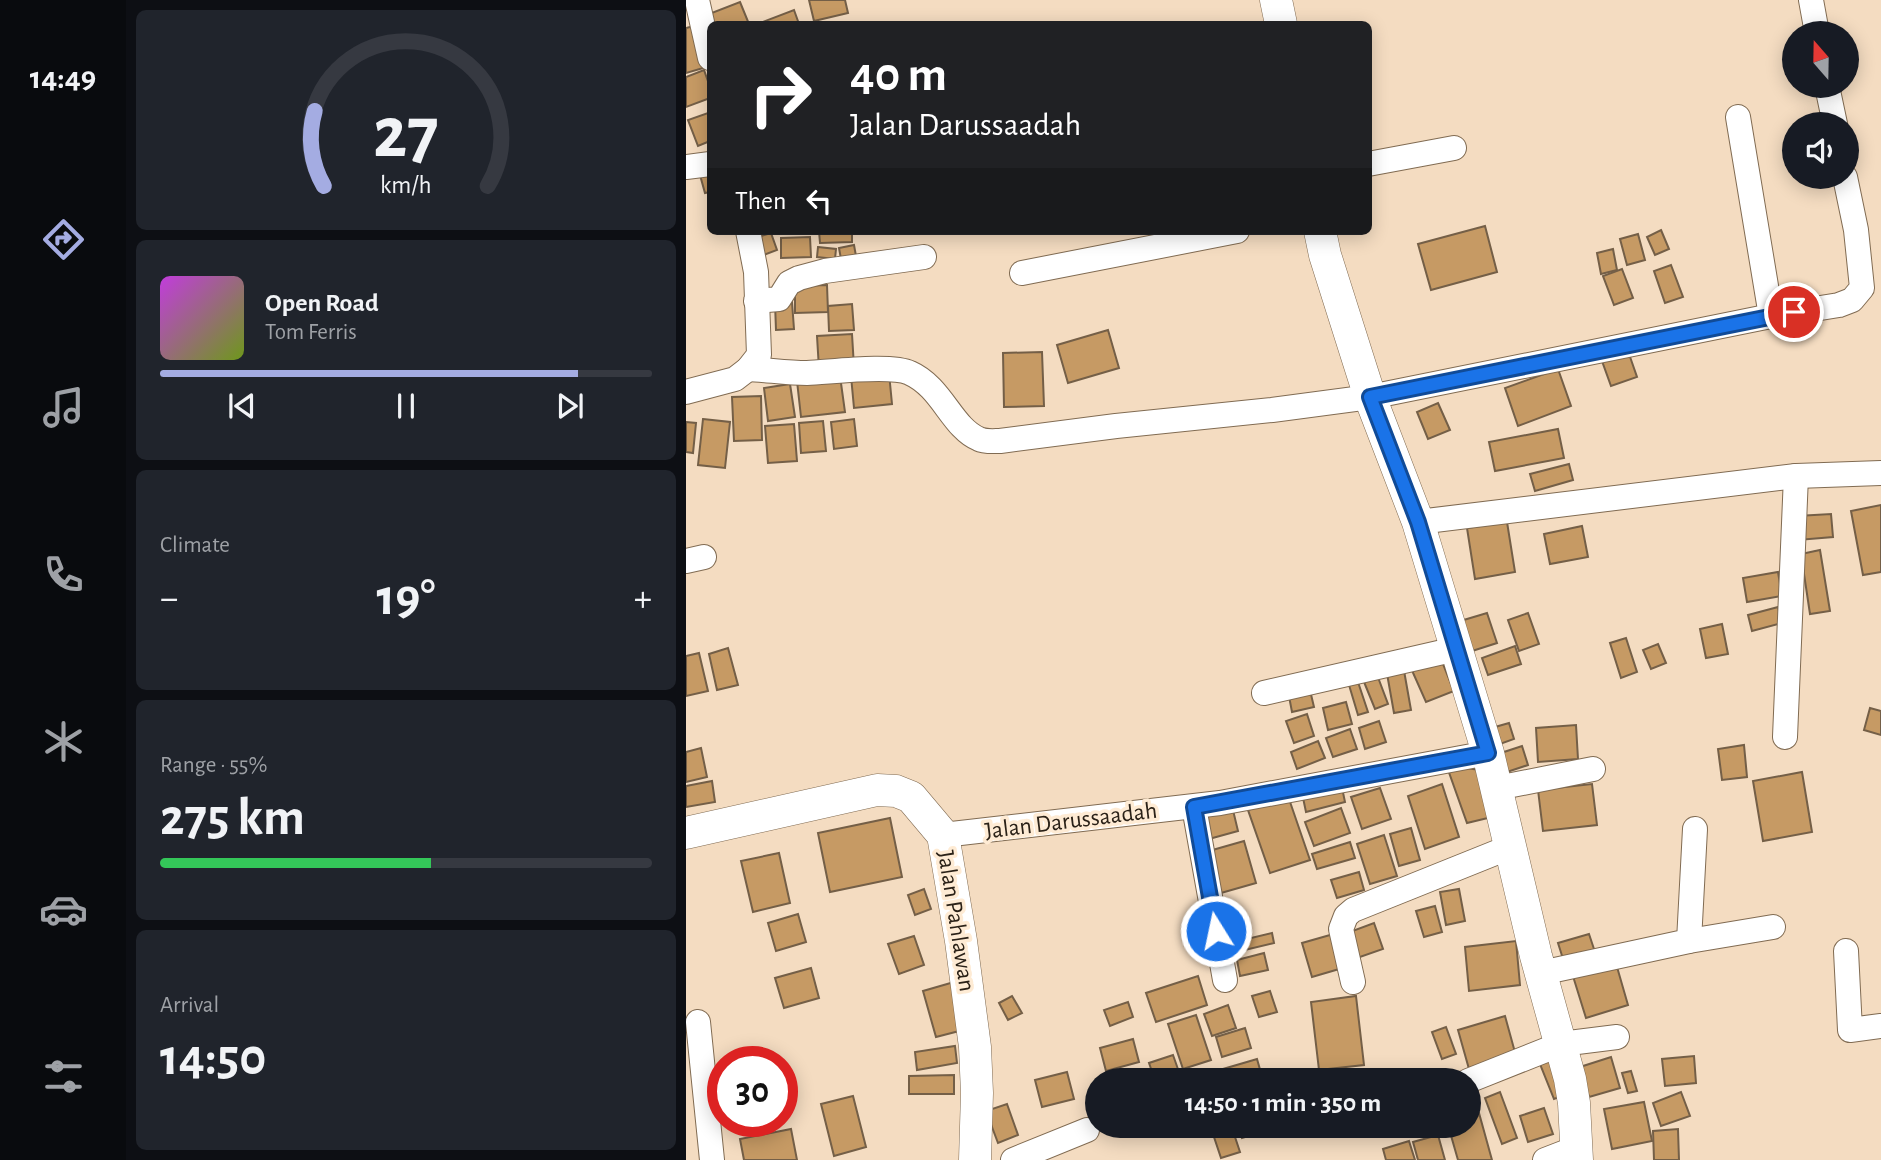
<!DOCTYPE html>
<html lang="en">
<head>
<meta charset="utf-8">
<style>
	body { margin:0; font-family:"Alegreya Sans",sans-serif; background:#20242c; color:#f1f3f6; height:100vh; display:flex; flex-direction:column; font-size:26px; white-space:nowrap }
	* { box-sizing:border-box; margin:0 }
	p { font-size:23px; color:#9ea1a6 }
	.icon { flex:none; width:38px; height:38px; fill:none; stroke:currentColor; stroke-width:2; stroke-linecap:round; stroke-linejoin:round }
	.map { position:relative; flex:1; overflow:hidden }
	.side { display:flex; flex-direction:column; gap:10px; padding:10px; background:#0d0f14; width:560px }
	.side>* { flex:none }
	.guide { position:absolute; left:21px; top:21px; width:665px; height:214px; border-radius:10px; box-shadow:0 4px 18px #0003; background:#202124; color:#fff; overflow:hidden }
	.needle { width:46px; rotate:340deg }
	.controls { position:absolute; left:1096px; top:21px; display:grid; gap:14px }
	.controls a { display:grid; place-items:center; width:77px; height:77px; border-radius:50%; background:#171b24; box-shadow:0 4px 18px #0003; font-size:35px }
	.speed { position:absolute; left:21px; top:1046px; display:flex; gap:14px; font-size:35px; font-weight:700; text-align:center }
	.speed>* { display:grid; place-content:center; width:91px; height:91px; border-radius:50%; background:#171b24; box-shadow:0 4px 18px #0003; line-height:1 }
	.speed .limit { border:10px solid #d22; background:#fff; color:#111 }
	.pin { position:absolute; display:grid; place-items:center; width:60px; height:60px; color:#fff; margin:-30px; border:4px solid #fff; border-radius:50%; box-shadow:0 2px 7px #0007 }
	.me { position:absolute; width:77px; margin:-38px; rotate:350deg; stroke-linejoin:round; filter:drop-shadow(0 0 5px #0008) }
	.turn { display:flex; align-items:center; gap:24px; height:147px; padding:0 28px; font-size:32px }
	.turn .icon { width:91px; height:91px; stroke-width:2.5 }
	.turn b { display:block; font-size:49px; line-height:60px }
	.then { display:flex; align-items:center; height:66px; padding:0 28px; background:#0003; gap:14px; font-size:26px }
	.big { font-size:52px; font-weight:700; line-height:1.1 }
	.side .card { flex:1; display:flex; flex-direction:column; justify-content:center; gap:10px; min-width:0; padding:0 24px; border-radius:10px; background:#20242c }
	.side .dial { align-items:center; gap:0 }
	.dial svg { height:182px; overflow:visible; fill:none; stroke:#363941; stroke-width:7; stroke-linecap:round; text-anchor:middle }
	.dial text { fill:#f1f3f6; stroke:none }
	.song { display:flex; align-items:center; gap:21px }
	.cover { width:84px; height:84px; border-radius:10px; background:linear-gradient(135deg,hsl(290 70% 55%),hsl(80 70% 35%)) }
	.played { height:7px; border-radius:4px; background:linear-gradient(90deg,#a4ace2 85%,#363941 85%) }
	.keys { display:flex; justify-content:space-around; direction:ltr }
	.heat { display:flex; justify-content:space-between; align-items:center; font-size:38px; direction:ltr }
	.charge { height:10px; border-radius:5px; background:linear-gradient(90deg,#34c759 55%,#363941 0) }
	.trip { position:absolute; left:399px; top:1068px; width:396px; height:70px; border-radius:35px; background:#171b24; box-shadow:0 4px 18px #0003; font-weight:700; line-height:70px; text-align:center }
	main { display:flex; flex:1; min-height:0 }
	.dock { display:flex; flex-direction:column; width:126px; justify-content:space-around; align-items:center; background:#090b0e; color:#9ea1a6 }
	.dock .icon { width:49px; height:49px }
	.dock .current { color:#a4ace2 }
	.dock b { font-size:32px; color:#f1f3f6 }
	.map>svg:first-child { display:block }
	.building { fill:#c69a64; stroke:#745f47; stroke-width:2 }
	.lines { fill:none; stroke-linecap:round; stroke-linejoin:round }
	.minor-casing { stroke:#806b52; stroke-width:26 }
	.tertiary-casing { stroke:#806b52; stroke-width:33 }
	.minor { stroke:#fff; stroke-width:24 }
	.tertiary { stroke:#fff; stroke-width:32 }
	.route-casing { stroke:#114b97; stroke-width:18 }
	.route { stroke:#1a73e8; stroke-width:12 }
	.labels { text-anchor:middle; dominant-baseline:central; stroke-width:7; stroke-linejoin:round; paint-order:stroke }
	.street-label { font-size:24px; fill:#2a2117; stroke:#feebd4 }
</style>
</head>
<body>
<main>
<nav class="dock">
<b>14:49</b>
<svg class="icon current" aria-label="directions" viewBox="0 0 24 24"><path d="M12 3l9 9-9 9-9-9zM9 14v-3h6M13 9l2 2-2 2"/></svg>
<svg class="icon" aria-label="music" viewBox="0 0 24 24"><path d="M9 18V5l10-2v13"/><circle cx="6" cy="18" r="3"/><circle cx="16" cy="16" r="3"/></svg>
<svg class="icon" aria-label="phone" viewBox="0 0 24 24"><path d="M5 4h4l2 5-3 2q2 4 5 5l2-3 5 2v4C11 20 4 13 5 4z"/></svg>
<svg class="icon" aria-label="climate" viewBox="0 0 24 24"><path d="M12 3v18M4 7l16 10M4 17L20 7"/></svg>
<svg class="icon" aria-label="car" viewBox="0 0 24 24"><path d="M5 17H2v-5l4-1 3-4h7l3 4 3 1v5h-3M9 17h6M6 11h13"/><circle cx="7" cy="17" r="2"/><circle cx="17" cy="17" r="2"/></svg>
<svg class="icon" aria-label="filters" viewBox="0 0 24 24"><path d="M4 7h16M4 17h16"/><circle cx="9" cy="7" r="2"/><circle cx="15" cy="17" r="2"/></svg>
</nav>
<section class="side">
<div class="card dial"><svg viewBox="0 0 100 80">
<path d="M14 69A42 42 0 1 1 86 69"/>
<path d="M14 69A42 42 0 0 1 10 36" stroke="#a4ace2"/>
<text x="50" y="56" font-size="32" font-weight="700">27</text>
<text x="50" y="72" font-size="11">km/h</text>
</svg></div>
<div class="card">
<div class="song"><i class="cover"></i><div><b>Open Road</b><p>Tom Ferris</p></div></div>
<div class="played"></div>
<div class="keys"><svg class="icon" aria-label="previous" viewBox="0 0 24 24"><path d="M18 5L8 12l10 7zM5 5v14"/></svg><svg class="icon" aria-label="pause" viewBox="0 0 24 24"><path d="M8 5v14M16 5v14"/></svg><svg class="icon" aria-label="next" viewBox="0 0 24 24"><path d="M6 5l10 7-10 7zM19 5v14"/></svg></div>
</div>
<div class="card"><p>Climate</p>
<div class="heat"><a>−</a><b class="big">19°</b><a>+</a></div>
</div>
<div class="card"><p>Range · 55%</p><b class="big">275 km</b><div class="charge"></div></div>
<div class="card"><p>Arrival</p><b class="big">14:50</b></div>
</section>
<div class="map">
<svg width="1195" height="1160" viewBox="0 0 1195 1160">
	<rect width="100%" height="100%" fill="#f4dcc1"/>
	<g class="building">
		<polygon points="123,0 159,0 162,13 128,21"/>
		<polygon points="54,2 63,24 27,24 23,14"/>
		<polygon points="108,10 113,24 74,24 74,23"/>
		<polygon points="12,25 24,66 0,73 0,28"/>
		<polygon points="18,70 24,87 24,98 0,107 0,77"/>
		<polygon points="22,113 24,120 24,141 12,146 2,120"/>
		<polygon points="24,173 24,192 19,193 14,175"/>
		<polygon points="799,226 811,272 745,290 732,244"/>
		<polygon points="975,230 983,249 969,255 961,237"/>
		<polygon points="133,231 166,231 166,242 134,243"/>
		<polygon points="85,233 91,250 75,256 69,238"/>
		<polygon points="952,234 959,260 941,265 934,239"/>
		<polygon points="124,237 125,257 95,258 95,238"/>
		<polygon points="168,245 170,256 155,259 153,248"/>
		<polygon points="132,247 150,249 149,259 131,257"/>
		<polygon points="927,249 931,270 915,274 911,253"/>
		<polygon points="985,265 997,297 979,303 968,271"/>
		<polygon points="936,269 947,298 928,305 917,276"/>
		<polygon points="141,285 142,312 109,313 109,286"/>
		<polygon points="106,302 108,329 90,330 89,303"/>
		<polygon points="166,304 168,330 143,331 142,306"/>
		<polygon points="422,330 433,368 382,383 371,345"/>
		<polygon points="166,334 168,367 133,369 131,336"/>
		<polygon points="942,351 951,377 925,386 916,361"/>
		<polygon points="356,352 358,406 318,407 317,353"/>
		<polygon points="872,369 885,406 832,426 819,388"/>
		<polygon points="203,373 206,404 168,408 165,376"/>
		<polygon points="154,376 159,412 115,417 111,381"/>
		<polygon points="104,384 109,417 82,421 78,388"/>
		<polygon points="75,396 76,440 48,441 46,397"/>
		<polygon points="752,403 764,430 742,439 731,412"/>
		<polygon points="17,419 44,422 39,468 12,465"/>
		<polygon points="168,419 171,446 148,449 145,422"/>
		<polygon points="137,421 140,451 115,453 113,423"/>
		<polygon points="0,422 10,423 7,453 0,452"/>
		<polygon points="108,424 111,461 82,463 79,426"/>
		<polygon points="872,429 878,458 809,471 803,442"/>
		<polygon points="883,464 887,480 849,491 844,474"/>
		<polygon points="1195,505 1195,572 1177,575 1165,511"/>
		<polygon points="1145,514 1147,537 1112,540 1111,516"/>
		<polygon points="821,522 829,572 789,579 781,528"/>
		<polygon points="896,526 902,557 864,564 858,534"/>
		<polygon points="1134,550 1144,611 1124,614 1115,554"/>
		<polygon points="1092,572 1096,596 1061,602 1057,578"/>
		<polygon points="1092,607 1096,623 1066,631 1062,615"/>
		<polygon points="801,613 811,643 780,653 771,622"/>
		<polygon points="842,613 853,644 833,651 822,620"/>
		<polygon points="1036,624 1042,654 1020,658 1014,629"/>
		<polygon points="940,638 951,672 935,678 924,643"/>
		<polygon points="972,644 980,663 965,669 957,650"/>
		<polygon points="829,646 835,664 802,675 796,658"/>
		<polygon points="42,648 52,685 31,690 23,654"/>
		<polygon points="13,653 22,691 0,696 0,656"/>
		<polygon points="753,654 768,691 740,702 724,666"/>
		<polygon points="717,665 725,710 708,713 700,668"/>
		<polygon points="690,672 702,704 689,709 676,677"/>
		<polygon points="672,682 682,712 672,715 663,685"/>
		<polygon points="623,686 628,707 606,712 602,691"/>
		<polygon points="660,702 666,724 642,730 637,708"/>
		<polygon points="1184,708 1195,711 1195,735 1178,730"/>
		<polygon points="621,714 628,736 608,743 600,721"/>
		<polygon points="693,721 700,742 679,749 673,728"/>
		<polygon points="823,723 828,739 814,744 809,727"/>
		<polygon points="890,725 892,759 852,762 850,728"/>
		<polygon points="664,729 671,749 647,757 640,738"/>
		<polygon points="632,741 639,758 611,769 605,752"/>
		<polygon points="1058,745 1061,777 1036,780 1032,749"/>
		<polygon points="836,746 842,765 821,772 815,753"/>
		<polygon points="15,748 21,777 0,782 0,752"/>
		<polygon points="760,764 798,771 806,817 781,823"/>
		<polygon points="1116,772 1126,832 1077,841 1067,781"/>
		<polygon points="26,781 29,802 0,807 0,786"/>
		<polygon points="655,783 659,802 620,812 616,793"/>
		<polygon points="756,784 773,837 739,849 722,796"/>
		<polygon points="906,784 911,825 857,831 852,790"/>
		<polygon points="694,788 705,819 676,829 665,797"/>
		<polygon points="602,796 624,860 584,873 562,810"/>
		<polygon points="546,806 552,831 523,839 516,813"/>
		<polygon points="655,808 664,833 628,846 619,822"/>
		<polygon points="204,818 216,877 144,892 132,833"/>
		<polygon points="725,828 734,860 713,866 704,834"/>
		<polygon points="698,835 711,876 684,884 671,844"/>
		<polygon points="558,841 570,883 535,893 523,851"/>
		<polygon points="664,842 669,858 631,869 626,854"/>
		<polygon points="93,853 104,903 67,912 55,861"/>
		<polygon points="673,872 678,890 651,898 645,880"/>
		<polygon points="238,889 245,909 229,915 222,895"/>
		<polygon points="773,889 779,921 760,925 754,892"/>
		<polygon points="749,906 756,932 738,937 730,911"/>
		<polygon points="112,914 120,942 90,951 82,923"/>
		<polygon points="688,923 697,949 671,958 661,933"/>
		<polygon points="586,933 588,943 546,953 544,943"/>
		<polygon points="651,933 660,967 626,977 616,943"/>
		<polygon points="903,934 909,952 878,962 872,943"/>
		<polygon points="228,936 238,965 213,974 202,944"/>
		<polygon points="830,941 834,985 783,991 779,947"/>
		<polygon points="578,953 582,970 554,976 551,960"/>
		<polygon points="929,960 942,1005 900,1018 886,973"/>
		<polygon points="125,968 133,998 98,1008 89,978"/>
		<polygon points="512,976 521,1005 470,1022 460,993"/>
		<polygon points="268,982 281,1029 250,1037 237,991"/>
		<polygon points="584,991 591,1012 573,1017 566,996"/>
		<polygon points="326,996 336,1013 322,1020 313,1003"/>
		<polygon points="670,996 678,1065 633,1070 625,1002"/>
		<polygon points="442,1002 447,1017 424,1026 418,1010"/>
		<polygon points="542,1005 550,1028 526,1036 518,1014"/>
		<polygon points="510,1015 525,1060 497,1069 482,1024"/>
		<polygon points="819,1016 830,1056 783,1069 772,1030"/>
		<polygon points="760,1027 770,1054 756,1059 746,1032"/>
		<polygon points="559,1028 565,1048 536,1057 530,1037"/>
		<polygon points="447,1039 453,1062 420,1071 414,1048"/>
		<polygon points="269,1046 271,1063 231,1070 229,1052"/>
		<polygon points="868,1053 884,1093 868,1099 852,1059"/>
		<polygon points="487,1055 493,1072 469,1080 463,1063"/>
		<polygon points="1008,1056 1010,1083 979,1086 976,1059"/>
		<polygon points="925,1057 934,1088 903,1097 894,1067"/>
		<polygon points="571,1059 577,1080 540,1080 537,1069"/>
		<polygon points="945,1071 951,1091 942,1093 936,1073"/>
		<polygon points="381,1072 388,1099 356,1107 349,1080"/>
		<polygon points="268,1075 268,1094 223,1094 223,1076"/>
		<polygon points="814,1092 831,1138 816,1144 799,1098"/>
		<polygon points="995,1092 1004,1116 975,1126 967,1103"/>
		<polygon points="167,1096 180,1147 148,1156 135,1104"/>
		<polygon points="958,1102 966,1141 926,1149 918,1109"/>
		<polygon points="321,1104 332,1135 312,1143 300,1111"/>
		<polygon points="858,1108 867,1134 842,1142 834,1116"/>
		<polygon points="793,1113 806,1160 772,1160 762,1125 782,1125 782,1116"/>
		<polygon points="483,1125 511,1125 487,1136"/>
		<polygon points="524,1125 545,1125 554,1152 535,1158"/>
		<polygon points="553,1125 591,1125 592,1127 556,1138"/>
		<polygon points="105,1129 111,1160 58,1160 54,1139"/>
		<polygon points="992,1129 993,1160 968,1160 967,1131"/>
		<polygon points="752,1135 759,1160 732,1160 727,1142"/>
		<polygon points="723,1141 729,1160 700,1160 697,1149"/>
	</g>
	<g class="lines">
		<g class="minor-casing">
			<g id="minor">
				<polyline points="11,0 24,58"/>
				<polyline points="1125,0 1131,33"/>
				<polyline points="1141,86 1149,124"/>
				<polyline points="1052,117 1085,316"/>
				<polyline points="682,164 768,148"/>
				<polyline points="0,167 24,164"/>
				<polyline points="336,273 551,231"/>
				<polyline points="70,301 93,299 103,283 113,278 139,271 238,257"/>
				<path d="M 62,369 C 82,370 102,373 121,373 C 145,372 205,364 224,373 C 256,387 266,428 293,439 C 299,442 308,441 314,441 L 430,426 L 586,410 L 684,397 L 1085,316 L 1153,305 L 1166,300 L 1176,288 L 1170,230 L 1159,177"/>
				<polyline points="0,392 49,379 62,369 73,355 70,272 62,231"/>
				<polyline points="732,522 1110,476 1195,473"/>
				<polyline points="0,561 18,557"/>
				<polyline points="578,693 770,649"/>
				<polyline points="1099,737 1110,476"/>
				<polyline points="811,788 907,769"/>
				<polyline points="508,807 539,980"/>
				<polyline points="257,835 534,803 802,753"/>
				<polyline points="1003,941 1087,927"/>
				<polyline points="1160,951 1164,1030 1195,1026"/>
				<polyline points="855,973 1003,941 1009,829"/>
				<polyline points="667,982 655,929 660,916 667,910 824,847"/>
				<polyline points="12,1022 26,1160"/>
				<polyline points="782,1081 875,1044 931,1037"/>
				<polyline points="327,1160 401,1130"/>
				<polyline points="859,1160 890,1148"/>
			</g>
		</g>
		<g class="tertiary-casing">
			<g id="tertiary">
				<polyline points="590,0 595,24"/>
				<polyline points="634,231 639,255 684,397 732,522 802,753 850,956 884,1079 888,1103 891,1160"/>
				<polyline points="0,833 191,790 210,791 225,797 257,835 275,941 289,1047 291,1093 289,1160"/>
			</g>
		</g>
		<use href="#minor" class="minor"/>
		<use href="#tertiary" class="tertiary"/>
	</g>
	<g class="lines">
		<g class="route-casing">
			<polyline id="route" points="530,931 508,807 802,753 732,522 684,397 1108,312"/>
		</g>
		<use href="#route" class="route"/>
	</g>
	<g class="labels">
		<g class="street-label">
			<text transform="translate(385 821) rotate(-7)">Jalan Darussaadah</text>
			<text transform="translate(270 921) rotate(81)">Jalan Pahlawan</text>
		</g>
	</g>
</svg>
<div class="controls">
<a><svg class="needle" viewBox="-14 -14 28 28"><path d="M0-13l5 13h-10z" fill="#e53935"/><path d="M0 13l5-13h-10z" fill="#9ea1a6"/></svg></a>
<a><svg class="icon" aria-label="sound" viewBox="0 0 24 24"><path d="M4 9h4l5-4v14l-5-4H4zM17 9q2 3 0 6"/></svg></a>
</div>
<div class="speed"><div class="limit">30</div></div>
<div class="pin" style="left:1108px;top:312px;background:#d93025"><svg class="icon" aria-label="arrive" viewBox="0 0 24 24"><path d="M6 21V4h12l-3 4 3 4H6"/></svg></div>
<svg class="me" style="left:530px;top:931px" viewBox="-20 -20 40 40"><circle r="17" fill="#1a73e8" stroke="#fff" stroke-width="3"/><path d="M0-11L8 9 0 5-8 9z" fill="#fff"/></svg>
<div class="trip">14:50 · 1 min · 350 m</div>
<div class="guide">
<div class="turn"><svg class="icon" aria-label="right" viewBox="0 0 24 24"><path d="M7 20v-9h11M14 6l5 5-5 5"/></svg><div><b>40 m</b>Jalan Darussaadah</div></div>
<div class="then">Then<svg class="icon" aria-label="left" viewBox="0 0 24 24"><path d="M17 20v-9H6M10 6l-5 5 5 5"/></svg></div>
</div>
</div>
</main>
</body>
</html>
